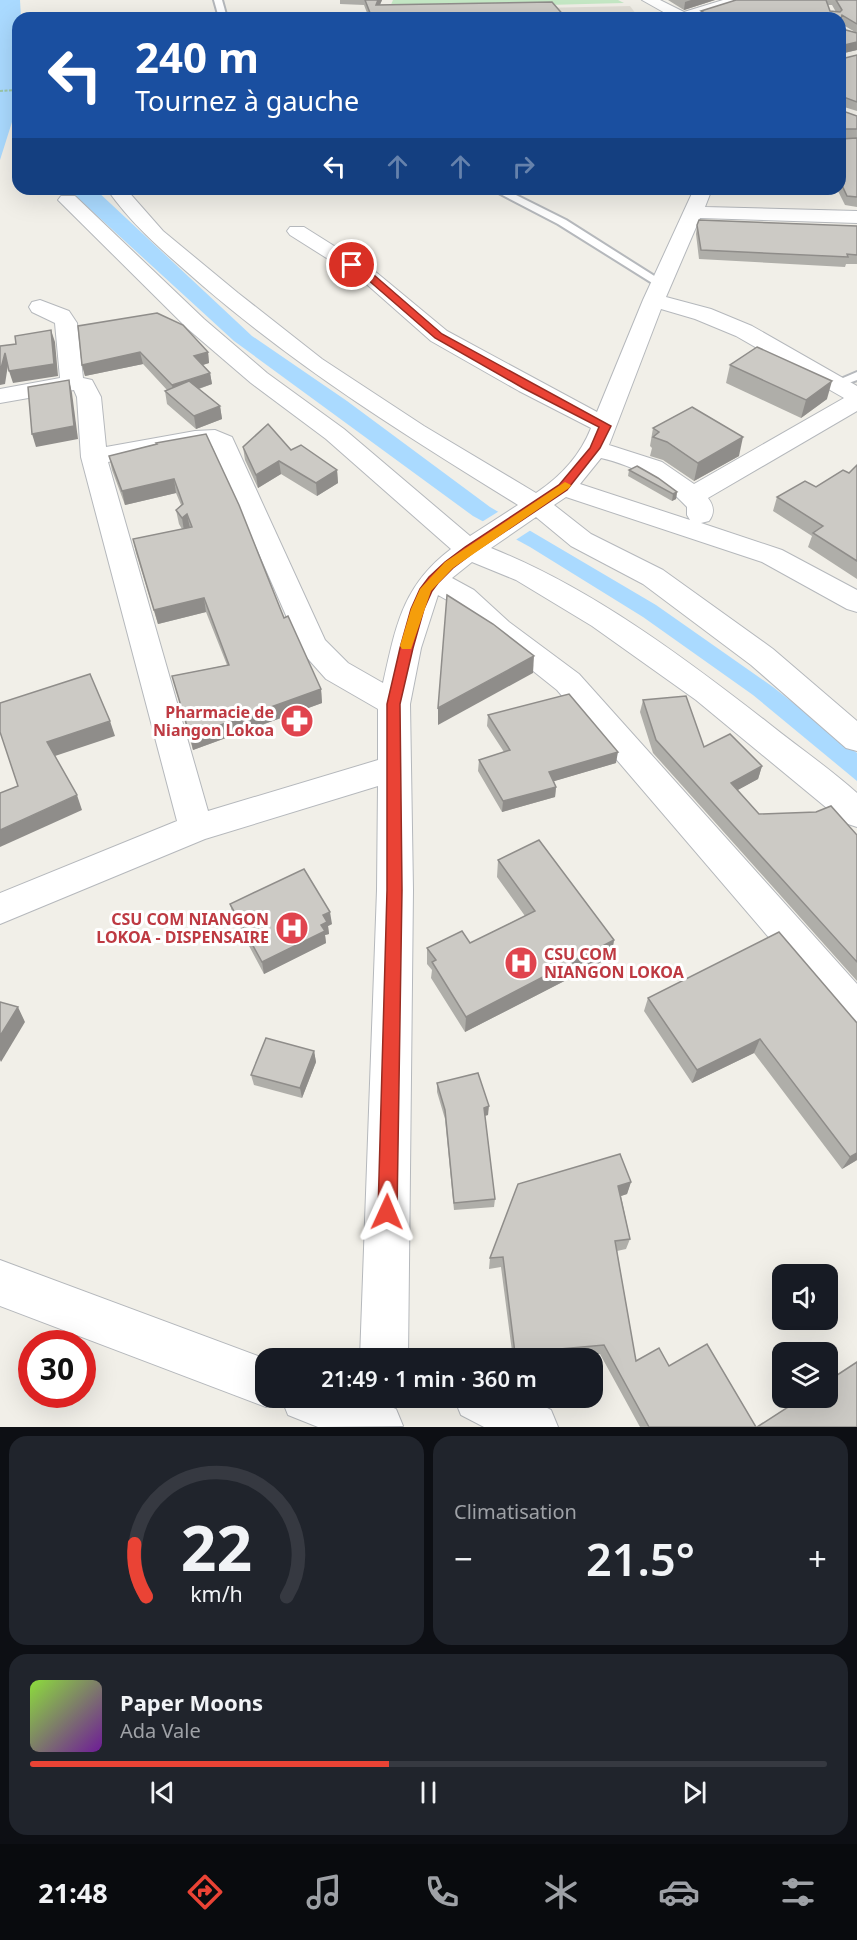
<!DOCTYPE html>
<html lang="fr">
<head>
<meta charset="utf-8">
<style>
	body { margin:0; font-family:"Noto Sans",sans-serif; background:#20242c; color:#f1f3f6; height:100vh; display:flex; flex-direction:column; font-size:22px; white-space:nowrap }
	* { box-sizing:border-box; margin:0 }
	p { font-size:20px; color:#9ea1a6 }
	.icon { flex:none; width:33px; height:33px; fill:none; stroke:currentColor; stroke-width:2; stroke-linecap:round; stroke-linejoin:round }
	.map { position:relative; height:1427px; overflow:hidden }
	.sheet { display:flex; flex-direction:column; gap:9px; padding:9px; background:#0d0f14; flex:1 }
	.sheet>* { flex:none }
	.hud { position:absolute; left:12px; top:12px; width:834px; height:183px; border-radius:18px; box-shadow:0 6px 24px #0002; background:#1a4fa0; color:#fff; overflow:hidden }
	.tools { position:absolute; left:772px; top:1264px; display:grid; gap:12px }
	.tools a { display:grid; place-items:center; width:66px; height:66px; border-radius:12px; background:#171b24; box-shadow:0 6px 24px #0002; font-size:30px }
	.speed { position:absolute; left:18px; top:1330px; display:flex; gap:12px; font-size:30px; font-weight:700; text-align:center }
	.speed>* { display:grid; place-content:center; width:78px; height:78px; border-radius:50%; background:#171b24; box-shadow:0 6px 24px #0002; line-height:1 }
	.speed .limit { border:9px solid #d22; background:#fff; color:#111 }
	.pin { position:absolute; display:grid; place-items:center; width:51px; height:51px; color:#fff; margin:-26px; border:3px solid #fff; border-radius:50%; box-shadow:0 2px 6px #0007 }
	.me { position:absolute; width:66px; margin:-33px; rotate:1deg; stroke-linejoin:round; filter:drop-shadow(0 0 4px #0008) }
	.turn { display:flex; align-items:center; gap:21px; height:126px; padding:0 24px; font-size:27px }
	.turn .icon { width:78px; height:78px; stroke-width:2.5 }
	.turn b { display:block; font-size:42px; line-height:51px }
	.lanes { display:flex; align-items:center; height:57px; padding:0 24px; background:#0003; justify-content:center; gap:30px; direction:ltr }
	.lanes .off { opacity:.35 }
	.big { font-size:45px; font-weight:600; line-height:1.1 }
	.sheet .card { flex:1; display:flex; flex-direction:column; justify-content:center; gap:9px; min-width:0; padding:0 21px; border-radius:18px; background:#20242c }
	.sheet .dial { align-items:center; gap:0 }
	.dial svg { height:156px; overflow:visible; fill:none; stroke:#363941; stroke-width:7; stroke-linecap:round; text-anchor:middle }
	.dial text { fill:#f1f3f6; stroke:none }
	.song { display:flex; align-items:center; gap:18px }
	.cover { width:72px; height:72px; border-radius:9px; background:linear-gradient(135deg,hsl(90 70% 55%),hsl(280 70% 35%)) }
	.played { height:6px; border-radius:3px; background:linear-gradient(90deg,#ea4335 45%,#363941 45%) }
	.keys { display:flex; justify-content:space-around; direction:ltr }
	.heat { display:flex; justify-content:space-between; align-items:center; font-size:33px; direction:ltr }
	.sheet .tiles { flex:1; display:grid; gap:9px; grid-template-columns:1fr 1fr }
	.card:last-child { grid-column:span 2 }
	.trip { position:absolute; left:255px; top:1348px; width:348px; height:60px; border-radius:18px; background:#171b24; box-shadow:0 6px 24px #0002; font-weight:600; line-height:60px; text-align:center }
	.menu { display:flex; height:96px; justify-content:space-around; align-items:center; background:#090b0e; color:#9ea1a6 }
	.menu .icon { width:42px; height:42px }
	.menu .on { color:#ea4335 }
	.menu b { font-size:27px; color:#f1f3f6 }
	.map>svg:first-child { display:block }
	.education { fill:#e1ded6 }
	.green { fill:#c5e8c5 }
	.water { fill:#aadaff }
	.pier { fill:#f1efe8 }
	.lines { fill:none; stroke-linecap:round; stroke-linejoin:round }
	.lane-casing { stroke:#b5b8bc; stroke-width:4 }
	.street-casing { stroke:#b5b8bc; stroke-width:2 }
	.path { stroke:#9cc7a9; stroke-width:2; stroke-dasharray:3 1.5; stroke-linecap:butt }
	.lane { fill:#fff; fill-rule:evenodd }
	.street { fill:#fff; fill-rule:evenodd }
	.wall { fill:#afaea9; fill-rule:evenodd }
	.shaded-wall { fill:#8f8d8a }
	.building { fill:#cccac5; stroke:#8f8d8a; stroke-width:1.5 }
	.route { fill:#ea4335; stroke:#982c22; stroke-width:1.5 }
	.slow { fill:#f59e0b }
	.labels { text-anchor:middle; dominant-baseline:central; stroke-width:6; stroke-linejoin:round; paint-order:stroke }
	.health-label { font-size:16px; font-weight:bold; fill:#be3a42; stroke:#fff; text-anchor:end }
</style>
</head>
<body>
<div class="map">
<svg width="857" height="1427" viewBox="0 0 857 1427">
	<rect width="100%" height="100%" fill="#f1efe8"/>
	<polygon class="education" points="630,6 639,18 366,18 365,12"/>
	<polygon class="green" points="393,0 618,0 624,3 389,9"/>
	<g class="water">
		<polygon points="0,0 20,0 21,18 18,18 18,102 16,109 18,131 12,122 0,160"/>
		<polygon points="68,189 95,189 252,336 347,401 490,507 656,605 773,687 857,753 857,781 753,695 643,617 530,547 473,516 234,341"/>
	</g>
	<polygon class="pier" points="501,510 534,528 514,541 480,523"/>
	<g class="lines">
		<g class="lane-casing">
			<g id="lane">
				<polygon points="214,0 222,0 227,18 219,18"/>
				<polygon points="124,189 143,189 119,196 114,193"/>
				<polygon points="491,189 504,189 566,220 667,284 661,287 657,286 558,224"/>
				<polygon points="857,372 857,380 835,388 829,384"/>
			</g>
		</g>
		<g class="street-casing">
			<g id="street">
				<polygon points="642,0 660,0 684,12 723,0 745,0 743,3 695,18 674,18"/>
				<path d="M 107,189 L 126,189 L 163,231 L 238,293 L 322,359 L 424,426 L 536,493 C 560,477 580,456 591,428 L 519,391 L 431,341 L 363,281 L 290,235 L 287,231 L 290,227 L 304,227 L 377,273 L 447,331 L 597,412 L 643,300 L 694,189 L 712,189 L 705,207 L 857,211 L 857,223 L 700,218 L 666,297 L 711,309 L 752,326 L 857,386 L 857,411 L 708,498 C 714,506 715,513 709,521 L 701,523 L 782,550 L 857,590 L 857,612 L 847,609 L 762,562 L 566,497 L 554,505 L 591,534 L 663,570 L 773,649 L 857,721 L 857,751 L 846,748 L 751,665 L 643,584 L 571,546 L 536,517 L 491,548 C 591,588 682,656 767,722 C 797,746 829,768 857,793 L 857,827 L 845,823 L 696,700 L 592,626 L 516,580 L 472,562 L 452,578 L 474,590 L 509,622 L 579,674 L 857,984 L 857,1030 L 843,1024 L 557,690 L 489,636 L 454,604 L 438,595 L 421,648 L 410,704 L 413,890 L 408,1359 L 360,1359 L 377,890 L 378,786 L 205,839 L 0,924 L 0,893 L 177,821 L 81,457 L 77,397 L 74,390 L 0,403 L 0,389 L 60,378 L 55,323 L 32,312 L 29,307 L 32,302 L 40,300 L 69,311 L 77,323 L 83,378 L 92,380 L 101,397 L 106,447 L 195,431 L 215,430 L 232,437 L 325,640 L 348,663 L 383,683 C 396,626 402,586 451,549 L 326,439 L 251,383 L 188,329 L 58,200 L 61,196 L 75,196 L 204,319 L 267,373 L 344,429 L 470,536 L 518,505 C 408,437 302,371 203,286 C 169,256 133,227 107,189 ZM 661,309 L 695,319 L 736,336 L 844,398 L 694,484 L 662,462 L 609,445 ZM 195,445 L 212,446 L 302,652 L 326,679 L 378,709 L 378,760 L 208,811 L 108,462 ZM 601,458 C 635,466 663,481 687,507 L 687,515 L 690,520 L 580,484 Z"/>
				<polygon points="0,1260 266,1359 266,1398 369,1398 396,1409 403,1426 318,1427 288,1415 282,1400 266,1407 0,1306"/>
				<polygon points="454,1398 528,1398 551,1410 558,1427 484,1427 461,1415"/>
			</g>
		</g>
		<polyline class="path" points="0,91 18,90"/>
		<use href="#lane" class="lane"/>
		<use href="#street" class="street"/>
	</g>
	<g class="wall">
		<polygon points="340,0 382,0 380,5 566,18 369,18 364,5 340,4"/>
		<polygon points="668,0 715,0 684,10"/>
		<path d="M 736,0 L 857,0 L 857,50 L 840,54 L 841,59 L 857,55 L 857,111 L 841,106 L 840,110 L 857,116 L 857,207 L 845,205 L 837,189 L 840,189 L 840,23 L 846,30 L 855,32 L 840,23 L 840,18 L 700,18 L 701,11 ZM 827,5 L 832,5 L 836,12 L 830,11 Z"/>
		<polygon points="733,189 756,189 754,192"/>
		<polygon points="697,225 857,226 857,264 846,264 845,267 699,259 696,234"/>
		<polygon points="78,326 208,352 209,363 203,365 210,373 212,384 199,389 220,406 222,419 196,429 167,404 165,391 167,390 143,364 85,376 82,365"/>
		<polygon points="730,365 827,399 801,418 726,383"/>
		<polygon points="653,428 739,456 694,481 663,460 650,456 652,448 650,446"/>
		<polygon points="156,444 284,618 321,689 322,703 193,750 172,676 227,665 206,612 158,624 136,553 133,539 182,529 179,524 176,510 181,505 176,493 125,505 112,470 109,456"/>
		<polygon points="243,447 291,450 337,470 338,483 317,496 281,474 258,488 245,460"/>
		<polygon points="857,465 857,579 808,547 812,536 773,511 777,497 816,487 849,473"/>
		<polygon points="629,470 677,492 676,499 672,501 628,476"/>
		<polygon points="643,700 704,747 762,766 758,779 737,790 759,814 857,835 857,981 653,753 640,712"/>
		<polygon points="488,715 616,763 554,781 556,787 555,797 502,812 478,771 479,760 504,752 487,726"/>
		<polygon points="498,860 614,940 611,957 465,1032 431,978 432,970 427,964 427,948 470,943 525,916 497,877"/>
		<polygon points="230,904 332,924 328,926 329,934 325,935 326,943 264,974 233,916"/>
		<polygon points="648,998 857,1023 857,1160 842,1169 754,1053 692,1083 644,1011"/>
		<polygon points="314,1051 316,1062 302,1098 254,1085 251,1075"/>
		<polygon points="437,1083 488,1115 485,1116 495,1199 494,1207 454,1210 445,1119 437,1092"/>
		<polygon points="631,1182 627,1194 621,1196 630,1239 626,1249 617,1251 636,1361 669,1366 756,1427 640,1427 600,1354 546,1359 513,1359 501,1267 489,1269 490,1258"/>
	</g>
	<g class="shaded-wall">
		<polygon points="378,0 382,0 376,13 376,5"/>
		<polygon points="691,0 715,0 684,10 685,2"/>
		<polygon points="857,42 857,50 840,54 840,46"/>
		<polygon points="51,330 55,342 58,376 13,383 9,371"/>
		<polygon points="140,352 143,364 85,376 82,365"/>
		<polygon points="208,352 209,363 196,367 194,356"/>
		<polygon points="5,353 8,365 5,384 0,385 0,372"/>
		<polygon points="210,373 212,384 174,397 172,385"/>
		<polygon points="69,380 72,393 78,439 36,447 32,434"/>
		<polygon points="832,381 827,399 801,418 806,400"/>
		<polygon points="220,406 222,419 196,429 194,416"/>
		<polygon points="743,437 739,456 694,481 698,463"/>
		<polygon points="279,461 281,474 258,488 256,475"/>
		<polygon points="337,470 338,483 317,496 316,483"/>
		<polygon points="174,479 176,493 125,505 122,491"/>
		<polygon points="677,492 676,499 672,501 673,494"/>
		<polygon points="187,514 190,528 184,531 182,518"/>
		<polygon points="204,598 206,612 158,624 154,610"/>
		<polygon points="534,656 533,673 438,725 438,708"/>
		<polygon points="321,689 322,703 193,750 190,736"/>
		<polygon points="110,721 115,736 52,757 47,742"/>
		<polygon points="618,752 616,763 548,783 549,772"/>
		<polygon points="762,766 758,779 727,796 731,783"/>
		<polygon points="556,787 555,797 502,812 503,801"/>
		<polygon points="77,795 82,810 0,847 0,830"/>
		<polygon points="330,912 332,924 328,926 329,934 325,935 326,943 264,974 262,962 321,925 323,915"/>
		<polygon points="614,940 611,957 465,1032 466,1017"/>
		<polygon points="18,1007 25,1022 1,1062 0,1060 0,1036"/>
		<polygon points="760,1039 754,1053 692,1083 697,1070"/>
		<polygon points="314,1051 316,1062 302,1098 300,1088"/>
		<polygon points="489,1106 488,1115 483,1116 484,1108"/>
		<polygon points="857,1153 857,1160 842,1169 850,1157"/>
		<polygon points="631,1182 627,1194 615,1198 618,1186"/>
	</g>
	<g class="building">
		<polygon points="365,0 378,0 376,5 552,2 566,18 372,18"/>
		<polygon points="736,0 826,0 830,11 840,12 842,10 836,0 857,0 857,24 842,15 840,21 840,18 713,18 701,11"/>
		<polygon points="840,23 846,30 857,33 857,42 840,46 841,59 857,55 857,102 841,96 840,110 857,116 857,129 841,129 841,139 857,138 857,197 847,196 840,181"/>
		<polygon points="699,220 857,226 857,255 847,254 848,257 701,250 697,225"/>
		<polygon points="157,313 183,325 208,352 194,356 210,373 172,385 140,352 82,365 78,326"/>
		<polygon points="51,330 54,364 9,371 5,353 0,372 0,346 16,344 15,336"/>
		<polygon points="757,347 832,381 806,400 730,365"/>
		<polygon points="69,380 74,426 32,434 28,387"/>
		<polygon points="189,381 220,406 194,416 165,391"/>
		<polygon points="692,407 743,437 698,463 667,442 653,437 659,432 653,428"/>
		<polygon points="268,424 291,450 301,445 337,470 316,483 279,461 256,475 243,447"/>
		<polygon points="206,434 239,505 284,618 288,616 321,689 190,736 172,676 229,665 204,598 154,610 133,539 192,527 187,514 182,518 176,510 183,504 174,479 122,491 109,456 157,444 156,443"/>
		<polygon points="857,465 857,561 813,533 823,526 777,497 805,481 816,487 843,470 849,473"/>
		<polygon points="637,466 658,478 677,492 673,494 629,470"/>
		<polygon points="447,595 493,624 534,656 438,708"/>
		<polygon points="90,674 110,721 47,742 77,795 0,830 0,793 18,786 0,732 0,703"/>
		<polygon points="569,694 618,752 549,772 556,787 503,801 479,760 510,750 488,715"/>
		<polygon points="686,696 704,747 730,734 762,766 731,783 759,814 816,812 831,806 857,835 857,962 656,740 643,700"/>
		<polygon points="539,840 614,940 466,1017 432,962 436,960 427,948 462,931 470,943 535,911 498,860"/>
		<polygon points="304,869 330,912 323,915 327,922 321,925 325,931 262,962 230,904"/>
		<polygon points="779,932 857,1023 857,1153 850,1157 760,1039 697,1070 648,998"/>
		<polygon points="0,1002 18,1007 0,1036"/>
		<polygon points="266,1038 314,1051 300,1088 251,1075"/>
		<polygon points="478,1073 489,1106 484,1108 495,1199 454,1203 445,1110 437,1083"/>
		<polygon points="620,1154 631,1182 618,1186 630,1239 615,1241 636,1361 659,1348 669,1366 707,1344 756,1427 649,1427 604,1345 515,1353 503,1257 490,1258 518,1184"/>
		<polygon points="857,1362 857,1427 757,1427 802,1398 828,1398 828,1381"/>
	</g>
	<polygon class="route" points="349,263 355,263 374,275 442,334 611,426 600,448 567,490 473,553 453,568 438,583 432,591 424,609 413,648 400,704 402,890 397,1212 394,1218 387,1221 381,1218 378,1212 387,890 387,704 400,648 411,609 420,589 429,577 445,562 465,547 559,485 590,448 599,427 523,388 435,338 367,279 349,267"/>
	<polygon class="slow" points="565,482 571,485 569,488 453,568 431,591 411,649 402,649 400,646 411,609 420,589 445,562"/>
	<defs>
		<g id="pharmacy-disc" transform="scale(1.725)"><circle r="9.5" fill="#e0444e" stroke="#fff"/><path d="M-2-6h4v4h4v4h-4v4h-4v-4h-4v-4h4Z" fill="#fff"/></g>
		<g id="hospital-disc" transform="scale(1.725)"><circle r="9.5" fill="#e0444e" stroke="#fff"/><path d="M-5-5h3v3.5h4V-5h3V5h-3V1.5h-4V5h-3Z" fill="#fff"/></g>
	</defs>
	<g fill-rule="evenodd">
		<use href="#pharmacy-disc" x="297" y="721"/>
		<use href="#hospital-disc" x="292" y="928"/>
		<use href="#hospital-disc" x="521" y="963"/>
	</g>
	<g class="labels">
		<g class="health-label">
			<text x="274" y="712">Pharmacie de<tspan x="274" dy="18">Niangon Lokoa</tspan></text>
			<text x="269" y="919">CSU COM NIANGON<tspan x="269" dy="18">LOKOA - DISPENSAIRE</tspan></text>
			<text x="544" y="954" text-anchor="start">CSU COM<tspan x="544" dy="18">NIANGON LOKOA</tspan></text>
		</g>
	</g>
</svg>
<div class="tools">
<a><svg class="icon" aria-label="sound" viewBox="0 0 24 24"><path d="M4 9h4l5-4v14l-5-4H4zM17 9q2 3 0 6"/></svg></a>
<a><svg class="icon" aria-label="layers" viewBox="0 0 24 24"><path d="M12 4l9 5-9 5-9-5zM3 14l9 5 9-5"/></svg></a>
</div>
<div class="speed"><div class="limit">30</div></div>
<div class="pin" style="left:352px;top:265px;background:#d93025"><svg class="icon" aria-label="arrive" viewBox="0 0 24 24"><path d="M6 21V4h12l-3 4 3 4H6"/></svg></div>
<svg class="me" style="left:387px;top:1212px" viewBox="-20 -20 40 40"><path d="M0-17L14 15 0 8-14 15z" fill="#ea4335" stroke="#fff" stroke-width="4"/></svg>
<div class="trip">21:49 · 1 min · 360 m</div>
<div class="hud">
<div class="turn"><svg class="icon" aria-label="left" viewBox="0 0 24 24"><path d="M17 20v-9H6M10 6l-5 5 5 5"/></svg><div><b>240 m</b>Tournez à gauche</div></div>
<div class="lanes"><svg class="icon" aria-label="left" viewBox="0 0 24 24"><path d="M17 20v-9H6M10 6l-5 5 5 5"/></svg><svg class="icon off" aria-label="ahead" viewBox="0 0 24 24"><path d="M12 20V5M6 11l6-6 6 6"/></svg><svg class="icon off" aria-label="ahead" viewBox="0 0 24 24"><path d="M12 20V5M6 11l6-6 6 6"/></svg><svg class="icon off" aria-label="right" viewBox="0 0 24 24"><path d="M7 20v-9h11M14 6l5 5-5 5"/></svg></div>
</div>
</div>
<section class="sheet">
<div class="tiles">
<div class="card dial"><svg viewBox="0 0 100 80">
<path d="M14 69A42 42 0 1 1 86 69"/>
<path d="M14 69A42 42 0 0 1 8 42" stroke="#ea4335"/>
<text x="50" y="56" font-size="32" font-weight="700">22</text>
<text x="50" y="72" font-size="11">km/h</text>
</svg></div>
<div class="card"><p>Climatisation</p>
<div class="heat"><a>−</a><b class="big">21.5°</b><a>+</a></div>
</div>
<div class="card">
<div class="song"><i class="cover"></i><div><b>Paper Moons</b><p>Ada Vale</p></div></div>
<div class="played"></div>
<div class="keys"><svg class="icon" aria-label="previous" viewBox="0 0 24 24"><path d="M18 5L8 12l10 7zM5 5v14"/></svg><svg class="icon" aria-label="pause" viewBox="0 0 24 24"><path d="M8 5v14M16 5v14"/></svg><svg class="icon" aria-label="next" viewBox="0 0 24 24"><path d="M6 5l10 7-10 7zM19 5v14"/></svg></div>
</div>
</div>
</section>
<nav class="menu">
<b>21:48</b>
<svg class="icon on" aria-label="directions" viewBox="0 0 24 24"><path d="M12 3l9 9-9 9-9-9zM9 14v-3h6M13 9l2 2-2 2"/></svg>
<svg class="icon" aria-label="music" viewBox="0 0 24 24"><path d="M9 18V5l10-2v13"/><circle cx="6" cy="18" r="3"/><circle cx="16" cy="16" r="3"/></svg>
<svg class="icon" aria-label="phone" viewBox="0 0 24 24"><path d="M5 4h4l2 5-3 2q2 4 5 5l2-3 5 2v4C11 20 4 13 5 4z"/></svg>
<svg class="icon" aria-label="climate" viewBox="0 0 24 24"><path d="M12 3v18M4 7l16 10M4 17L20 7"/></svg>
<svg class="icon" aria-label="car" viewBox="0 0 24 24"><path d="M5 17H2v-5l4-1 3-4h7l3 4 3 1v5h-3M9 17h6M6 11h13"/><circle cx="7" cy="17" r="2"/><circle cx="17" cy="17" r="2"/></svg>
<svg class="icon" aria-label="filters" viewBox="0 0 24 24"><path d="M4 7h16M4 17h16"/><circle cx="9" cy="7" r="2"/><circle cx="15" cy="17" r="2"/></svg>
</nav>
</body>
</html>
